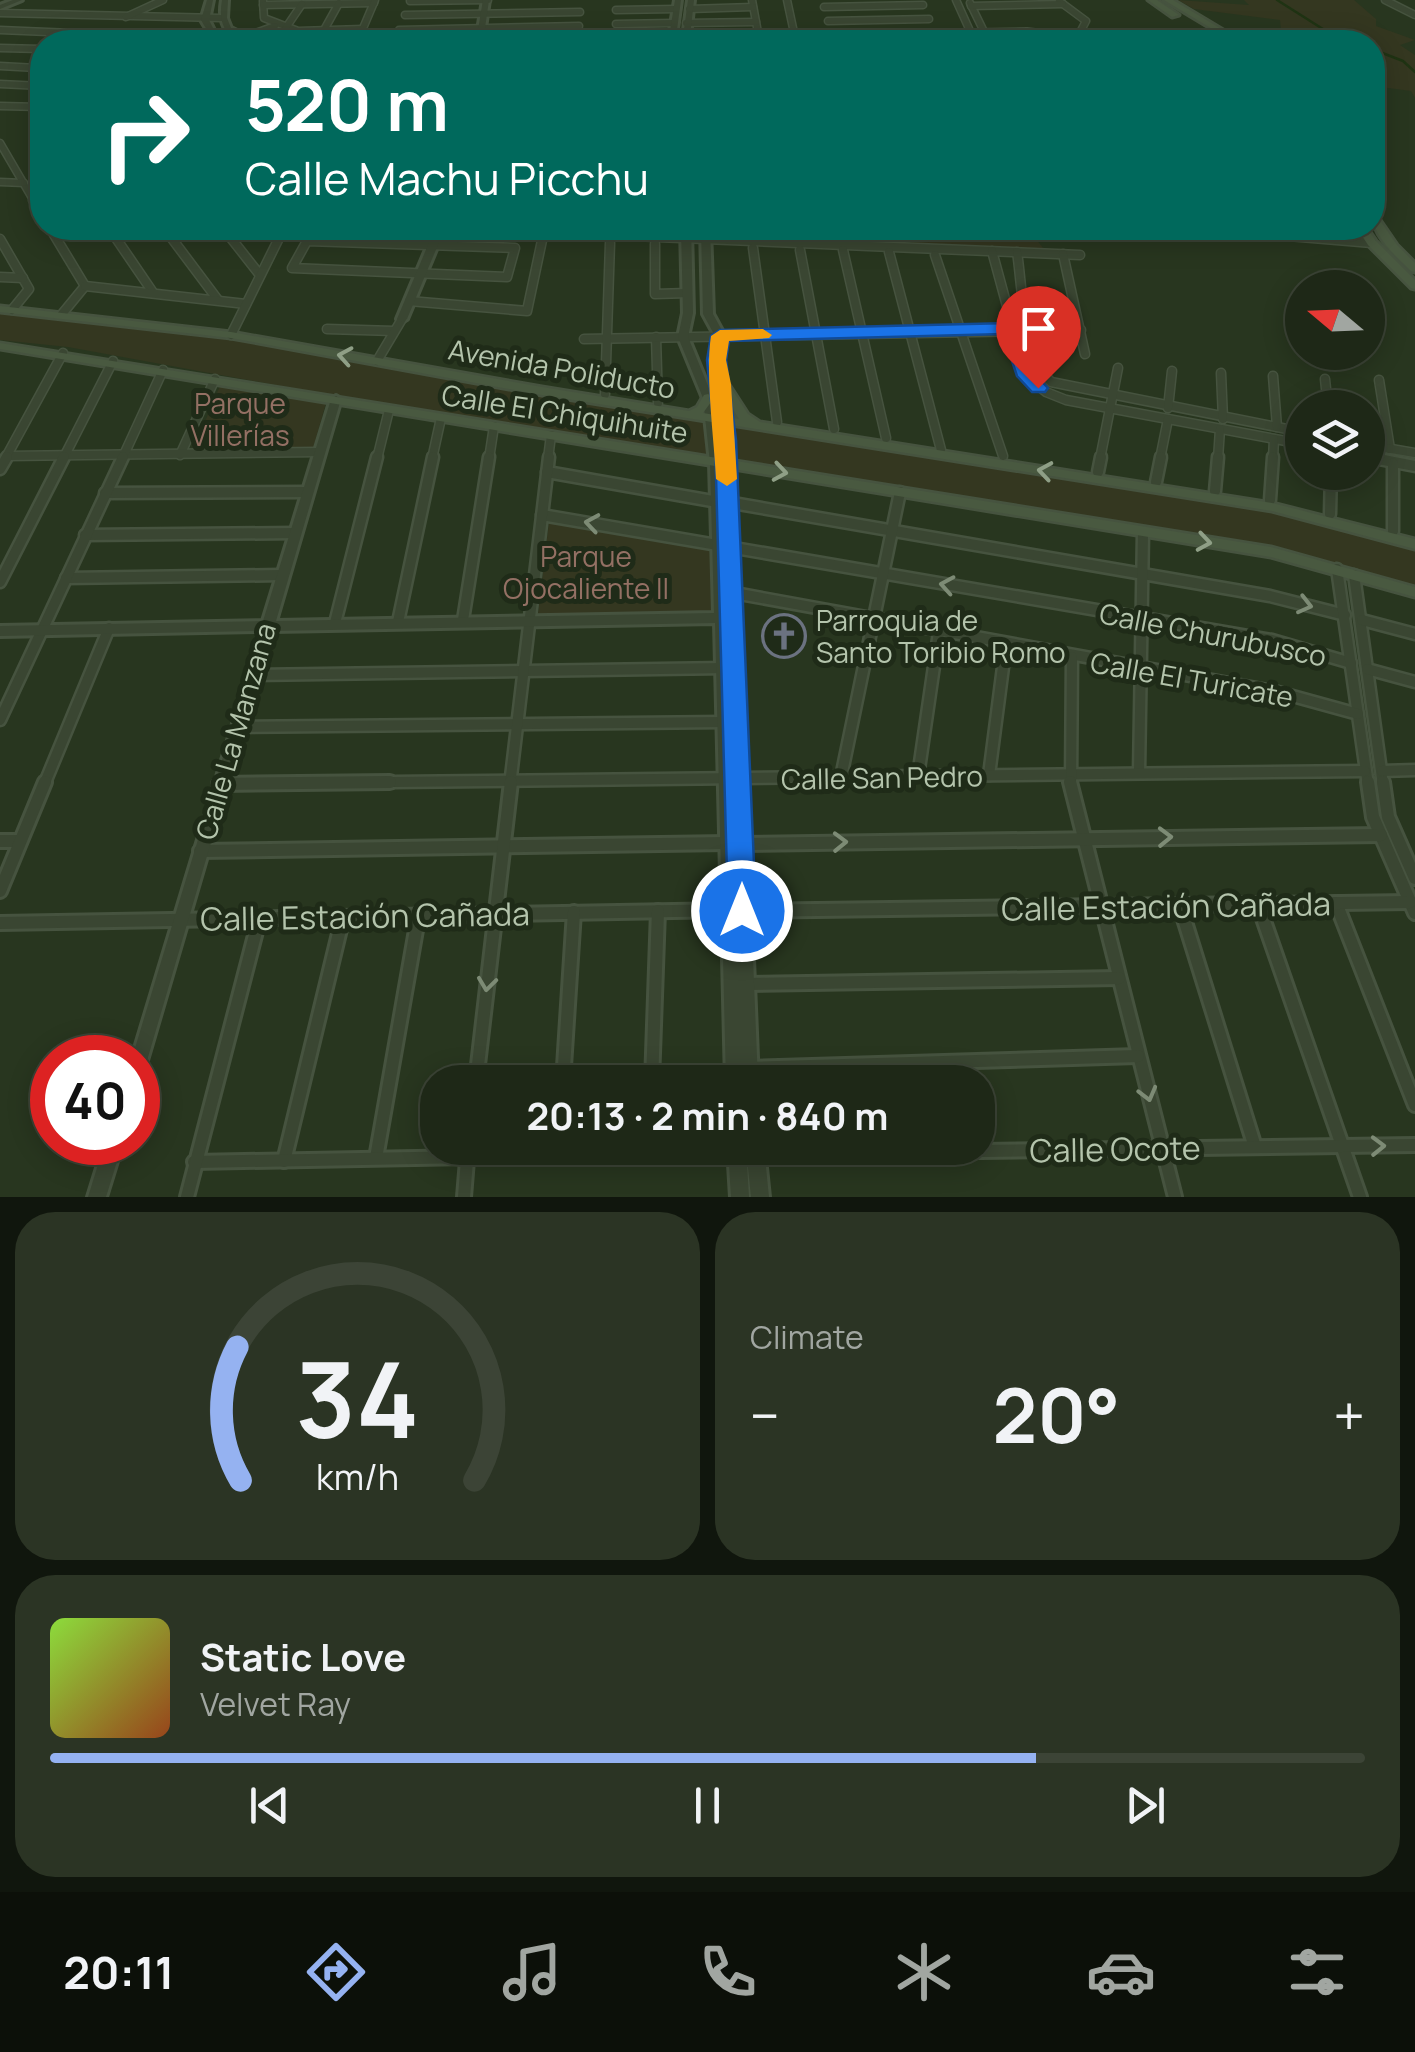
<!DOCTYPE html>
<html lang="en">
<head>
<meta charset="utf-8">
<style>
	body { margin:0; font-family:Manrope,sans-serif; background:#2b3424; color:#f1f3f6; height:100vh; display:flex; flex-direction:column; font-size:38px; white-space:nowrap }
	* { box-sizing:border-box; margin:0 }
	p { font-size:32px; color:#a1a6a1 }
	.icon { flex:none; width:55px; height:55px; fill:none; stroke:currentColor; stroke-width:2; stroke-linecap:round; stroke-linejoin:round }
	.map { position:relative; height:1197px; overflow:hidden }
	.side { display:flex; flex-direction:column; gap:15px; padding:15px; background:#10160d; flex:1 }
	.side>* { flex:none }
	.hud { position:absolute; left:30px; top:30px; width:1355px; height:210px; border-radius:40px; box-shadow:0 5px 25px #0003,0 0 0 2px #3c4436; background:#00695c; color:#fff; overflow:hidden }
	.needle { width:65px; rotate:289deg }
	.tools { position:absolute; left:1285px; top:270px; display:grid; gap:20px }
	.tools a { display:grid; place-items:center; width:100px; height:100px; border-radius:50%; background:#1e2817; box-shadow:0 5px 25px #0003,0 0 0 2px #3c4436; font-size:50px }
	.speed { position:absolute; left:30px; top:1035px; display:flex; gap:20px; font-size:50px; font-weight:700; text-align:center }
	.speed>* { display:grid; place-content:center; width:130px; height:130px; border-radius:50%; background:#1e2817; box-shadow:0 5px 25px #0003,0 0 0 2px #3c4436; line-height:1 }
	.speed .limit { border:15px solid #d22; background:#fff; color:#111 }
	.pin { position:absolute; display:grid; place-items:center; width:85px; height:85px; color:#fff; margin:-102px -42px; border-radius:50% 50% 50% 0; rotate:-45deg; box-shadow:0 0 10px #0007 }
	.pin .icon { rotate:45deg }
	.me { position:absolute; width:110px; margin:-55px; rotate:0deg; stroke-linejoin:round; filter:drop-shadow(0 0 8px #0008) }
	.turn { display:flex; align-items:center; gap:35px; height:210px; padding:0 50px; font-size:45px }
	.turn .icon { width:130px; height:130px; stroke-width:2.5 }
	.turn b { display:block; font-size:70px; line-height:85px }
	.big { font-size:75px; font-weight:700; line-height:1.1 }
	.side .tile { flex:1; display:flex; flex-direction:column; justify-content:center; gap:15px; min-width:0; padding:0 35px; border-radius:40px; background:#2b3424 }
	.side .dial { align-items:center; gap:0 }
	.dial svg { height:260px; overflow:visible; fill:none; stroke:#3c4436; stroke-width:7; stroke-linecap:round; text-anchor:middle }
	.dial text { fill:#f1f3f6; stroke:none }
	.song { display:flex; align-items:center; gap:30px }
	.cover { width:120px; height:120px; border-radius:15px; background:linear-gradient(135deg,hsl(90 70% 55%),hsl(20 70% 35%)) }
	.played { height:10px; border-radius:5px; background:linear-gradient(90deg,#95b2f1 75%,#3c4436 75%) }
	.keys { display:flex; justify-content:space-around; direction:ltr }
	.heat { display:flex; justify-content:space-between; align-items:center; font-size:55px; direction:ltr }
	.side .tiles { flex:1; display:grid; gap:15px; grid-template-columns:1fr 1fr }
	.tile:last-child { grid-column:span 2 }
	.trip { position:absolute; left:420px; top:1065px; width:575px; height:100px; border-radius:40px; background:#1e2817; box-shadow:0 5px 25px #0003,0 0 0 2px #3c4436; font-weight:700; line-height:100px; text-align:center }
	.tab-bar { display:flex; height:160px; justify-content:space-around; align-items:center; background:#0c1009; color:#a1a6a1 }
	.tab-bar .icon { width:70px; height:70px }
	.tab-bar .selected { color:#95b2f1 }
	.tab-bar b { font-size:45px; color:#f1f3f6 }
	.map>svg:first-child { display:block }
	.green { fill:#343720 }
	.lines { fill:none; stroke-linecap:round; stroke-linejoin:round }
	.stream { stroke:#1f3313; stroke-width:2.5 }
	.minor-far3-casing { stroke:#46533f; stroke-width:9 }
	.minor-far2-casing { stroke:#46533f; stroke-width:11 }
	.minor-far1-casing { stroke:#46533f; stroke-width:15 }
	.minor-casing { stroke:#46533f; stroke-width:18 }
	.tertiary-casing { stroke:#46533f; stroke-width:6 }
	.secondary-casing { stroke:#46533f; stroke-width:5 }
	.minor-far3 { stroke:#3a4632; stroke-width:6 }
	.minor-far2 { stroke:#3a4632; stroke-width:8 }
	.minor-far1 { stroke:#3a4632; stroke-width:10 }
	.minor { stroke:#3a4632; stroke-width:12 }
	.tertiary { fill:#3a4632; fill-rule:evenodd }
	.secondary { fill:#495940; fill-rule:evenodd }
	.oneway { stroke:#8f9f86 }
	.oneway2 { stroke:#7d8b75 }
	.route { fill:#1a73e8; stroke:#114b97; stroke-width:2.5 }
	.slow { fill:#f59e0b }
	.labels { text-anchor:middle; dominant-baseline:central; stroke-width:10; stroke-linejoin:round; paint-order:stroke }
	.street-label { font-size:28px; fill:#b4c4ac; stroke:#1f2b18 }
	.park-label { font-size:28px; fill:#947064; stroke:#1f2b18 }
	.poi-label { font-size:28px; fill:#b4c4ac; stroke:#1f2b18; text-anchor:start }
	.near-street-label { font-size:32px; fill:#b4c4ac; stroke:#1f2b18 }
</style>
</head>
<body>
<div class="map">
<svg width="1415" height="1197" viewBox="0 0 1415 1197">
	<rect width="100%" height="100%" fill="#28361f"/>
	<g class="green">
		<polygon points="1178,0 1249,5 1244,0 1354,0 1376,19 1376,26 1415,40 1400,45 1415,55 1415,98 1411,91 1373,86 1372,42 1260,42 1282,41 1280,20 1194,9"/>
		<polygon points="716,228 1027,228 1044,249 715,233"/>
		<polygon points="0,312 228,338 706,422 1275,512 1415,547 1415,588 1271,548 390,406 68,347 0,340"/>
		<polygon points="220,386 326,403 313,449 193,450"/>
		<polygon points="549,522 713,551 713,613 538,614"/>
	</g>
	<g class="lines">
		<g class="stream">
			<polyline points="1277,0 1326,31 1356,42"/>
			<polyline points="1372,49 1403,61 1415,72"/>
		</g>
		<g class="minor-far3-casing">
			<g id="minor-far3">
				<polyline points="752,0 759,38"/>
				<polyline points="787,0 796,42"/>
				<polyline points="956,0 975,42"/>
				<polyline points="1385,0 1415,15"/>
				<polyline points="263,1 264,18 298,31 363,29"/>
				<polyline points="410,1 488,0"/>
				<polyline points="1059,1 1086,21 1075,42"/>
				<polyline points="970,3 989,42"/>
				<polyline points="263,5 374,3"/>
				<polyline points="971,6 1063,4"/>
				<polyline points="824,7 923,5"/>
				<polyline points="689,9 753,7"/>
				<polyline points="616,10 676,9"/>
				<polyline points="0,13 221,18"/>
				<polyline points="405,15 580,12"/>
				<polyline points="126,17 163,0"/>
				<polyline points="828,21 929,19"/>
				<polyline points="686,23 756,22"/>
				<polyline points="616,24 674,23"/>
				<polyline points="285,29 302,4"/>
				<polyline points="0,30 168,37 173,42"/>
				<polyline points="324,30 339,3"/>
				<polyline points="399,30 579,26"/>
				<polyline points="361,33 375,0"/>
				<polyline points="242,38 275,26"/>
				<polyline points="1023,38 1026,42"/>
				<polyline points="0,48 42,49"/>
				<polyline points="0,66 37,68"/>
				<polyline points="0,84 42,86"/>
				<polyline points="0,106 42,107"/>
				<polyline points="0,143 35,203"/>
				<polyline points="0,182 24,183"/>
			</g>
		</g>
		<g class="minor-far2-casing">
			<g id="minor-far2">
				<polyline points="33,200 42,215"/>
				<polyline points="50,228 85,286 62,314"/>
				<polyline points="109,228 152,291"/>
				<polyline points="164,228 218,300"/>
				<polyline points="223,228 260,275"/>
				<polyline points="446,228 1080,255"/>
				<polyline points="1191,228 1372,243"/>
				<polyline points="0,239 29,289 12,310"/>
				<polygon points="307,241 515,248 507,277 292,268"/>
				<polyline points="655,244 655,294 688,293"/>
				<polyline points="753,248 777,422"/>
				<polyline points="800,250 834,429"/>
				<polyline points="843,250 886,438"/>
				<polyline points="992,251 1026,376 1046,392 1066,400 1302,444"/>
				<polyline points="889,252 941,450"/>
				<path d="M 1017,252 C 1023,291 1022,353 1051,382 L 1302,432"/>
				<polyline points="1063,254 1085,354"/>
				<polyline points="935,255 1003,456"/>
				<polyline points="0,277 23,278"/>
				<polyline points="85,286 246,304"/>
				<polyline points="409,301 527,311 544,231"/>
				<polyline points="327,329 394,331"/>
				<polyline points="231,335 284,228"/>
				<polyline points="656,337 658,403"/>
				<polyline points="584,339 1081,330"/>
				<polyline points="377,361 402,319"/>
				<polyline points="1221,373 1223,419"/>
				<polyline points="1273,376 1277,427"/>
				<polyline points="1325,379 1328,408"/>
				<polyline points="1379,380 1390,449"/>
				<polyline points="605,394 610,243"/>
				<polyline points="1168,408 1172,371"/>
				<polyline points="1368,445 1415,453"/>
				<polyline points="180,455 215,379"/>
				<polyline points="7,456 318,452"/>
				<polyline points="1368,457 1379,459"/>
				<polyline points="5,459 63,353"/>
				<polyline points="63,459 113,361"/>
				<polyline points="122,459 163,370"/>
				<polyline points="377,459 389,410"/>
				<polyline points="432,459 441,418"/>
				<polyline points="489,459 494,426"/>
				<polyline points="548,459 551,435"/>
				<polyline points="1100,459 1118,368"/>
				<polyline points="1160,459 1168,419"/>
				<polyline points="1218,459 1220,429"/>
				<polyline points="1273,459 1274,439"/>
			</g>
		</g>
		<g class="minor-far1-casing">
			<g id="minor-far1">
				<polyline points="1368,457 1415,466"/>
				<polyline points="1393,463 1393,531"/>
				<polyline points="0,469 7,457"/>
				<polyline points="547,472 718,502"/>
				<polyline points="1098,472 1101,457"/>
				<polyline points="1156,482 1161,457"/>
				<polyline points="1215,491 1218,457"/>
				<polyline points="105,493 307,492"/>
				<polyline points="1270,500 1273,457"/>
				<polyline points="727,502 1270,596 1345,615"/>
				<polyline points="1330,514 1331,472"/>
				<polyline points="542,515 1272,640 1351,663"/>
				<polyline points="85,535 295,533"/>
				<polyline points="1337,569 1368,785"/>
				<polyline points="1354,575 1383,785"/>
				<polyline points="66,578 281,575"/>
				<polyline points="0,582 64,457"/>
				<polyline points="729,592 1278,692 1358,714"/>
				<polyline points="463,620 489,457"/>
				<polyline points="1362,620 1415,634"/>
				<polyline points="398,622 433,457"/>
				<polyline points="335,623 377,457"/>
				<polyline points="1367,669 1415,682"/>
				<polyline points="252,675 726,668"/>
				<polyline points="0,720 123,457"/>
				<polyline points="237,727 724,722"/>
				<polyline points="1382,771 1415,770"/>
				<polyline points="1139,773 1143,533"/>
				<polyline points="989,775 1006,644"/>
				<polyline points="918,776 939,632"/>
				<polyline points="841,777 900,492"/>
				<polyline points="219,784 1365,771"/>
				<polyline points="44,785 109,628"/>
				<polyline points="510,785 549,457"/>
				<polyline points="1071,785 1072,657"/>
			</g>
		</g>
		<g class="minor-casing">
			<g id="minor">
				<polyline points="1070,782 1175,1197"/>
				<polyline points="1368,782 1373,817 1415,913"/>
				<polyline points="1383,782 1388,817 1415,878"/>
				<polyline points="219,784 390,782"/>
				<polyline points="0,841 20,841"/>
				<polyline points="742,844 1381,835"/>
				<polyline points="200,851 728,843"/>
				<polyline points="0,891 45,782"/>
				<polyline points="1336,903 1415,1105"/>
				<polyline points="1258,904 1360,1197"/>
				<polyline points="1180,906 1255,1147"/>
				<polyline points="742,911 1410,902"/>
				<polyline points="0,923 729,910"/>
				<polyline points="746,984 1119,978"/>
				<polyline points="749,1068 1138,1056"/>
				<polyline points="476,1082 511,782"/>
				<polyline points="563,1082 574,912"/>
				<polyline points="652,1082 658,911"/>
				<polyline points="756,1154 1415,1145"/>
				<polyline points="376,1158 419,913"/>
				<polyline points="284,1161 343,917"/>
				<polyline points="194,1162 737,1152"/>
				<polyline points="187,1197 259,920"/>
				<polyline points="464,1197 468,1148"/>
			</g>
		</g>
		<g class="tertiary-casing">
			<g id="tertiary">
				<polygon points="13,0 22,0 0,9 0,5"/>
				<path d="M 207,0 L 213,0 L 209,20 L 215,32 L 228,42 C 214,42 208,32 201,20 Z"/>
				<path d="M 222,0 L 228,0 L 227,18 L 231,28 L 259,42 C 229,42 217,29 222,0 Z"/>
				<polygon points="483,0 489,0 483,42 476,42"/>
				<polygon points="675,0 681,0 676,37 683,37 688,0 694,0 690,36 1027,30 1109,40 1113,42 1095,42 1027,34 690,41 689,42 517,42 521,40 669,37"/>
				<polygon points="435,228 445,228 407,319 402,322 399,321 397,319"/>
				<polygon points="681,228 691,228 693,313 688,337 713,398 721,459 711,360 715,336 703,314 701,228 710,228 713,314 725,336 721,360 732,440 758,1082 726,1082 715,623 273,631 146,1064 144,1070 138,1072 138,1058 132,1058 261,631 0,636 0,626 263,621 331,399 336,396 341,399 276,621 714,613 710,463 703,398 678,337 683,313"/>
				<polygon points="105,1142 123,1142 106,1197 88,1197"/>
				<polygon points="728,1148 746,1148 749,1197 731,1197"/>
				<polygon points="746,1148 764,1148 769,1197 751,1197"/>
			</g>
		</g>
		<g class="secondary-casing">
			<g id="secondary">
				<polygon points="1148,0 1157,0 1179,15 1172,17"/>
				<polygon points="1164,0 1173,0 1243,42 1234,42"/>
				<path d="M 1372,212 L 1375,213 L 1397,245 L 1415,263 L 1415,272 L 1411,271 C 1395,255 1372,236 1372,212 Z"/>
				<polygon points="1357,228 1367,228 1376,241 1415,280 1415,289 1411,288 1368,245"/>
				<polygon points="0,306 231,332 542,387 689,411 697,407 704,395 708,394 714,398 703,413 739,419 716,383 722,379 726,380 748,414 760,422 1272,503 1415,539 1415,549 1272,511 542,395 231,338 0,312"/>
				<polygon points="0,343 1271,547 1415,587 1415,597 1271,557 0,349"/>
			</g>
		</g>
		<use href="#minor-far3" class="minor-far3"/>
		<use href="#minor-far2" class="minor-far2"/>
		<use href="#minor-far1" class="minor-far1"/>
		<use href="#minor" class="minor"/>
		<use href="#tertiary" class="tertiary"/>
		<use href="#secondary" class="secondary"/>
	</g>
	<defs><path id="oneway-chevron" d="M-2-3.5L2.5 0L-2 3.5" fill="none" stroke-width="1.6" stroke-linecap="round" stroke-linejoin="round" transform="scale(2.5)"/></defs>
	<g class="oneway">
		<use href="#oneway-chevron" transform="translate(345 356) rotate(-170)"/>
		<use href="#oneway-chevron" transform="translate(1045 471) rotate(-171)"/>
		<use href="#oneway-chevron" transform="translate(780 472) rotate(9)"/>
		<use href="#oneway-chevron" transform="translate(1204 542) rotate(9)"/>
	</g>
	<g class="oneway2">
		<use href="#oneway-chevron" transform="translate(592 523) rotate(-171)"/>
		<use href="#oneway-chevron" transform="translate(947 585) rotate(-170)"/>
		<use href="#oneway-chevron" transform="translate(1305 605) rotate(14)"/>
		<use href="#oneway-chevron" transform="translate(1165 837) rotate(-1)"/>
		<use href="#oneway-chevron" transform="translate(840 842) rotate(-1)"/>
		<use href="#oneway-chevron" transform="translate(487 984) rotate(97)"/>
		<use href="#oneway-chevron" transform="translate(1148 1094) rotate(75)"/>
		<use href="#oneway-chevron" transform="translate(1378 1146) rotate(-1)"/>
	</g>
	<polygon class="route" points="1010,323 1019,328 1035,374 1048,388 1045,392 1032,392 1017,376 1003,334 729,341 726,360 736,440 756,911 752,920 742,924 732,920 728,911 715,440 707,360 711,336 720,330"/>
	<path class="slow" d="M 763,329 L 772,335 L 769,338 L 729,341 L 726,360 L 731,384 L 737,479 L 727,486 L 716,479 C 714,437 705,375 711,336 L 720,330 Z"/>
	<defs>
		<g id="church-ring" transform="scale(2.25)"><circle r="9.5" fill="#1f2b18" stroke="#6b7280" stroke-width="1.5"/><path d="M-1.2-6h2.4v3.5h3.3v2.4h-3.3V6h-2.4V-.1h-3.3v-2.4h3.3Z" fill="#6b7280"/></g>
	</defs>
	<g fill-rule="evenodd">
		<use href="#church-ring" x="784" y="636"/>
	</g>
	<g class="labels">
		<g class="street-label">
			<text transform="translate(562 368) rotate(10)">Avenida Poliducto</text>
			<text transform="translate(565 413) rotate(9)">Calle El Chiquihuite</text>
			<text transform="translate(1213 634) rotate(11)">Calle Churubusco</text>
			<text transform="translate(1192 679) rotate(10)">Calle El Turicate</text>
			<text transform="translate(235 731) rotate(-74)">Calle La Manzana</text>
			<text transform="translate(882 777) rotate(-1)">Calle San Pedro</text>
		</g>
		<g class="park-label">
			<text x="240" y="403">Parque<tspan x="240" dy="32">Villerías</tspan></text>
			<text x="586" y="556">Parque<tspan x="586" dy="32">Ojocaliente II</tspan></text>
		</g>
		<g class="poi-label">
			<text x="816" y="620">Parroquia de<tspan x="816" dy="32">Santo Toribio Romo</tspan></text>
		</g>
		<g class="near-street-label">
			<text transform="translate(1166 906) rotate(-1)">Calle Estación Cañada</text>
			<text transform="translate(365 916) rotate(-1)">Calle Estación Cañada</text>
			<text transform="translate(1115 1149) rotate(-1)">Calle Ocote</text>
		</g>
	</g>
</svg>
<div class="tools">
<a><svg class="needle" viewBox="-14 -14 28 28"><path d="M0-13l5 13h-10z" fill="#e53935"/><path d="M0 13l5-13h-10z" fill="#a1a6a1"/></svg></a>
<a><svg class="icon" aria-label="layers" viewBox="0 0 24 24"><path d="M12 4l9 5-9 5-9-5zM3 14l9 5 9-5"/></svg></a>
</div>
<div class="speed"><div class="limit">40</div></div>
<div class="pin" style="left:1038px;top:388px;background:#d93025"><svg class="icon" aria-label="arrive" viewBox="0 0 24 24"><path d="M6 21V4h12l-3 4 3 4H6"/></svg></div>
<svg class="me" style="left:742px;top:911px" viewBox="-20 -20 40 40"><circle r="17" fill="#1a73e8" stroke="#fff" stroke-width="3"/><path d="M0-11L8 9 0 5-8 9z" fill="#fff"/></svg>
<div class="trip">20:13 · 2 min · 840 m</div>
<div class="hud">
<div class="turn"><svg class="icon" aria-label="right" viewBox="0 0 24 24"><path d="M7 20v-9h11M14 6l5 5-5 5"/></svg><div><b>520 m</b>Calle Machu Picchu</div></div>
</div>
</div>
<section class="side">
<div class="tiles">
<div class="tile dial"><svg viewBox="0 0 100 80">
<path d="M14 69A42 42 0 1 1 86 69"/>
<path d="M14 69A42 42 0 0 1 13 28" stroke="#95b2f1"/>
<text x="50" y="56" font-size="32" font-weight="700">34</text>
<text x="50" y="72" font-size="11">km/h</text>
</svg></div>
<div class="tile"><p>Climate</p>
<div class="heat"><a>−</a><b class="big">20°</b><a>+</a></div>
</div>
<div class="tile">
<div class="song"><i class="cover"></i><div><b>Static Love</b><p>Velvet Ray</p></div></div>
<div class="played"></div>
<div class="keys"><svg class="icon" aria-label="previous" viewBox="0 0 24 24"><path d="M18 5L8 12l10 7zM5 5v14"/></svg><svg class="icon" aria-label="pause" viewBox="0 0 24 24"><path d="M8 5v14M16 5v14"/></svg><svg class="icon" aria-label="next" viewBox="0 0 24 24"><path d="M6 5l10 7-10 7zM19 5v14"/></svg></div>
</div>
</div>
</section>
<nav class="tab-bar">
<b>20:11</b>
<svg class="icon selected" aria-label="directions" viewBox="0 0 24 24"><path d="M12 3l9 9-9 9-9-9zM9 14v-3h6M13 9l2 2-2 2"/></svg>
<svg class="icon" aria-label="music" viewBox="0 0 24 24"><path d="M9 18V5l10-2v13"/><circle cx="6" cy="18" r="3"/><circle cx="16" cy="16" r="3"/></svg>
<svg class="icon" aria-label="phone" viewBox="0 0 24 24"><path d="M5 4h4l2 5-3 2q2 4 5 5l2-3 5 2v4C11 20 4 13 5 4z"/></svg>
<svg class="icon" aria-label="climate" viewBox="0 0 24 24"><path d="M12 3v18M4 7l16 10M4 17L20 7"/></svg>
<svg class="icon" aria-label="car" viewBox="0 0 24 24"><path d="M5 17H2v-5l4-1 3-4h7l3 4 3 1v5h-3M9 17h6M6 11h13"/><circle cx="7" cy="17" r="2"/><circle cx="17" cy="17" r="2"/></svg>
<svg class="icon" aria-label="filters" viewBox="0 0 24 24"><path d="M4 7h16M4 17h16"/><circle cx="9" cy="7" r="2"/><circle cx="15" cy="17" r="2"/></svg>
</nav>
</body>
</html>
